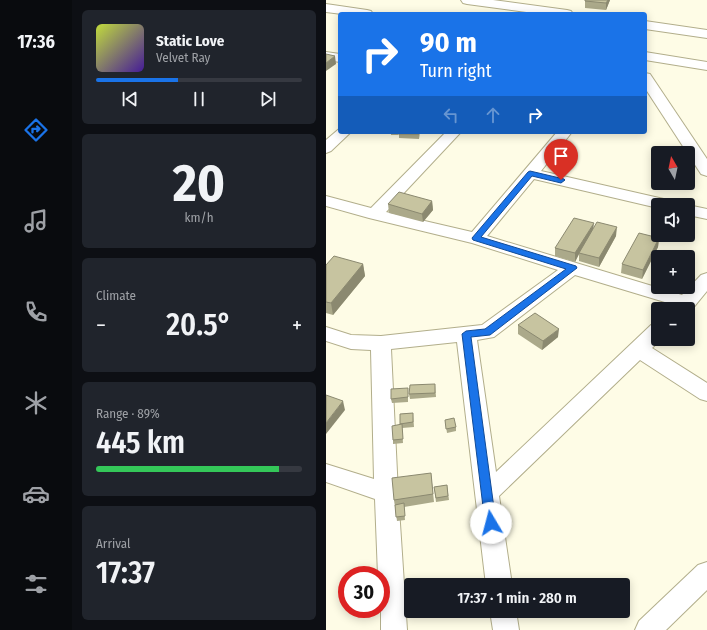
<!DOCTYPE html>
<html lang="en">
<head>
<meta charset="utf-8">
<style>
	body { margin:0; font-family:"Fira Sans Condensed",sans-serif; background:#20242c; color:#f1f3f6; height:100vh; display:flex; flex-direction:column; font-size:15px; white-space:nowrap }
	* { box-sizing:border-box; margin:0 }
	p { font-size:13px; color:#9ea1a6 }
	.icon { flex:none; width:22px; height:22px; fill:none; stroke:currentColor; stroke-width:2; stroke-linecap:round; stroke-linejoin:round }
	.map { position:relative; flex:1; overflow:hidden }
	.panel { display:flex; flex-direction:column; gap:10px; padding:10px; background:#0d0f14; width:254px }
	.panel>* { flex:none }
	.guide { position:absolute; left:12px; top:12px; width:309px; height:122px; border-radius:4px; box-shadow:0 2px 10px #0003; background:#1a73e8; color:#fff; overflow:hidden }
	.needle { width:26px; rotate:351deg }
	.buttons { position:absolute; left:325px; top:146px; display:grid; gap:8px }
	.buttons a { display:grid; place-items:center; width:44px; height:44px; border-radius:4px; background:#171b24; box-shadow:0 2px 10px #0003; font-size:20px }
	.speed { position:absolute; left:12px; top:566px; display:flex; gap:8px; font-size:20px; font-weight:700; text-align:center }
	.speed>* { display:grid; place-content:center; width:52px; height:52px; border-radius:50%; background:#171b24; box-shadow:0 2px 10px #0003; line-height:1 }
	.speed .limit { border:6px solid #d22; background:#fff; color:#111 }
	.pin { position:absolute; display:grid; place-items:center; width:34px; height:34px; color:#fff; margin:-41px -17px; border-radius:50% 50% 50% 0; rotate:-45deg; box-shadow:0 0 4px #0007 }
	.pin .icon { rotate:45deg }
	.me { position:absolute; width:44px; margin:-22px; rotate:352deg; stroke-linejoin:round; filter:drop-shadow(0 0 3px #0008) }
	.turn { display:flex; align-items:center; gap:14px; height:84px; padding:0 16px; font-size:18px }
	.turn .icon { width:52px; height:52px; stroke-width:2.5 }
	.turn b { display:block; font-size:28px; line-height:34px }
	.lanes { display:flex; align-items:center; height:38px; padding:0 16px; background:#0003; justify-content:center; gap:20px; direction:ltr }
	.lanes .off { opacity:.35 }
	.big { font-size:30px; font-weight:600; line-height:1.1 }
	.panel .tile { flex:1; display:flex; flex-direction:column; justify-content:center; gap:6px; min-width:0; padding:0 14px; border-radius:6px; background:#20242c }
	.panel .dial { align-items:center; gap:0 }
	.dial b { font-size:52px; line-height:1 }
	.song { display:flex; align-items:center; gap:12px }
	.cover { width:48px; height:48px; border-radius:6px; background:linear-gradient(135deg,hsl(70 70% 55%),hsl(260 70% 35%)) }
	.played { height:4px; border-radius:2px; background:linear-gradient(90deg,#1a73e8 40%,#363941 40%) }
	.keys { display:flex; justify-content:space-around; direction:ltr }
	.heat { display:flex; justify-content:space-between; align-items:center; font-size:22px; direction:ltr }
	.charge { height:6px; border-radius:3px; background:linear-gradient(90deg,#34c759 89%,#363941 0) }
	.trip { position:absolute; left:78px; top:578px; width:226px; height:40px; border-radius:4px; background:#171b24; box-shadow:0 2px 10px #0003; font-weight:600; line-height:40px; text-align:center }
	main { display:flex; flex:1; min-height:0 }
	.dock { display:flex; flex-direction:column; width:72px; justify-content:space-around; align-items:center; background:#090b0e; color:#9ea1a6 }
	.dock .icon { width:28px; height:28px }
	.dock .on { color:#1a73e8 }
	.dock b { font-size:18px; color:#f1f3f6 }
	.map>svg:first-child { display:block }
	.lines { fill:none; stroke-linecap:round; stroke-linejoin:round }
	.minor-casing { stroke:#b2ae8b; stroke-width:2 }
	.minor { fill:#fff; fill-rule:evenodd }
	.wall { fill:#aba98a }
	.shaded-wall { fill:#8b8970 }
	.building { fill:#c7c4a0; stroke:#8b8970 }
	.route { fill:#1a73e8; stroke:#114b97 }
</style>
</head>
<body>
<main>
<nav class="dock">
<b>17:36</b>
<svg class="icon on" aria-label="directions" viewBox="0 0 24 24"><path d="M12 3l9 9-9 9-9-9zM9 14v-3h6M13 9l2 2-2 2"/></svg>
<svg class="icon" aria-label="music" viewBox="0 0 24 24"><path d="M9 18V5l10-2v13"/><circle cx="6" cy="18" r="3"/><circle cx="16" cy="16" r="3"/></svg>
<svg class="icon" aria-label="phone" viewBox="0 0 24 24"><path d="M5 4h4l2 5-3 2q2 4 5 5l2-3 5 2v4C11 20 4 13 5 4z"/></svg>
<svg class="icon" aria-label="climate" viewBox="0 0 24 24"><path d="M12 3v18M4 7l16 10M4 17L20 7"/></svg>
<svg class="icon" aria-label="car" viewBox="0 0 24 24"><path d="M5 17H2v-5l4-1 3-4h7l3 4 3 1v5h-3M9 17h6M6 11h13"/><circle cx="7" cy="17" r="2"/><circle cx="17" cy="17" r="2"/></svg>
<svg class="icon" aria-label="filters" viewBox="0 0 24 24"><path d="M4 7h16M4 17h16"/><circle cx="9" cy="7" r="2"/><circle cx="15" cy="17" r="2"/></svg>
</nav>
<section class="panel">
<div class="tile">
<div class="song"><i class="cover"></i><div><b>Static Love</b><p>Velvet Ray</p></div></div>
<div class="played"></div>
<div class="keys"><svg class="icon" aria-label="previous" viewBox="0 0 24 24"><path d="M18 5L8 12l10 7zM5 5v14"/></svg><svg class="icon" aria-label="pause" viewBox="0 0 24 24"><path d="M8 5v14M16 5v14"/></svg><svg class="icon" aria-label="next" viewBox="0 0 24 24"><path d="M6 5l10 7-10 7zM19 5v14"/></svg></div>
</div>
<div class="tile dial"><b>20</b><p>km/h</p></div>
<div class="tile"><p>Climate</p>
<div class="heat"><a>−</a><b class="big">20.5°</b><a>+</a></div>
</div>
<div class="tile"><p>Range · 89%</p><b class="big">445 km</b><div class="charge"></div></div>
<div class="tile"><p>Arrival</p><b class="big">17:37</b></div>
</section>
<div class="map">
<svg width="381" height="630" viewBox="0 0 381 630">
	<rect width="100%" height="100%" fill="#fefce6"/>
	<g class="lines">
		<g class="minor-casing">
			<g id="minor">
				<polygon points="135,0 167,0 241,10 245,11 247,14 215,14 141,4 137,3"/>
				<polygon points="0,4 41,10 45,11 47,14 16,14 0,12"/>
				<polygon points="319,21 381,30 381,38 319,29"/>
				<polygon points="0,52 14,54 14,62 0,60"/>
				<polygon points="319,52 381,62 381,70 319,60"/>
				<polygon points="319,73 324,74 381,159 381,176 375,174 319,88"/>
				<polygon points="13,129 14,129 14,132 25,132 5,151 0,153 0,140"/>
				<polygon points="120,132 135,132 60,212 146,232 231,132 246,132 215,171 342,200 348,201 350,205 332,205 332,208 208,179 161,236 356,295 375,275 381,273 381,291 367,308 362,309 249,275 168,337 151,340 170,472 325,325 332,323 332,339 335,339 326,348 381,383 381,401 374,399 314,360 173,496 186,585 160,585 131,342 65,349 72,493 81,630 55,630 55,575 52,575 49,499 0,482 0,464 48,479 45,350 25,349 0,341 0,327 25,335 55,336 156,325 232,270 146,243 43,218 0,206 0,196 45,208"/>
				<polygon points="361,205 362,205 381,209 381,219 362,215"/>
				<polygon points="381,562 381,590 340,630 309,630 313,621 372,565"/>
				<polygon points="164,611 190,611 193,630 167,630"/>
			</g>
		</g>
		<use href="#minor" class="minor"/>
	</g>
	<g class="wall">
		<polygon points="284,0 280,10 259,8 259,1"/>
		<polygon points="65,132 73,132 72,135 65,135"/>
		<polygon points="73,132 94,132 93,139 73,138"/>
		<polygon points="106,201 107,210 97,222 63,213 62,204"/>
		<polygon points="267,230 290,236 273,267 253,261 253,254 249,262 229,256 229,248"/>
		<polygon points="333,238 332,247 316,279 295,273 296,264"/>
		<polygon points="37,264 39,276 7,315 0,313 0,265"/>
		<polygon points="192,325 232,337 216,350 192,334"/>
		<polygon points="109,384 110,397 84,399 83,394"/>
		<polygon points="82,388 82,402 66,403 65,399"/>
		<polygon points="87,413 88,427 76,428 77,443 67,444 67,440 74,424 74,414"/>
		<polygon points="119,420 130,427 130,431 121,433"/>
		<polygon points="105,473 108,502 78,507 79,520 71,521 68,500"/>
		<polygon points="121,485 123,500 110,502 108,487"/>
	</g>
	<g class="shaded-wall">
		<polygon points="282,0 284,0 280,10 280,3"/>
		<polygon points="9,56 10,64 0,71 0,63"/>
		<polygon points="106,201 107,210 97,222 96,214"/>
		<polygon points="268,223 267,231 253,253 253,254 249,262 249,253"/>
		<polygon points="291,227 290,236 273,267 273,258"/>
		<polygon points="333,238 332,247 316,279 317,270"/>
		<polygon points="37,264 39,276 7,315 5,303"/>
		<polygon points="233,329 232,337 216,350 217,341"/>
		<polygon points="17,401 19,410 0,434 0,423"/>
	</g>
	<g class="building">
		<polygon points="259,0 282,0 280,3 259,1"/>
		<polygon points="0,54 9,56 0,63"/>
		<polygon points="73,132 93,132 93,134 72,134"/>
		<polygon points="73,192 106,201 96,214 62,204"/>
		<polygon points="248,218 268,223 249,253 229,248"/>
		<polygon points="271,222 291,227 273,258 253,253"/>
		<polygon points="313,233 333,238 317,270 296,264"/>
		<polygon points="8,256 37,264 5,303 0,302 0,265"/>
		<polygon points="209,313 233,329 217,341 192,325"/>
		<polygon points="109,384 109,393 83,394 84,385"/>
		<polygon points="82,388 82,397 65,399 65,389"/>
		<polygon points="0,395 17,401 0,423"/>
		<polygon points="87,413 87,422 74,424 74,414"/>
		<polygon points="128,418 130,427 120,429 119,420"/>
		<polygon points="76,424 77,439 67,440 66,426"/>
		<polygon points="105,473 107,494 68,500 66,478"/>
		<polygon points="121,485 122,496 110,498 108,487"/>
		<polygon points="78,503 79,516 70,517 69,505"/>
	</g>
	<polygon class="route" points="204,171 238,179 239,180 235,183 206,176 155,237 250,266 251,268 164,335 145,337 170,523 169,526 165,528 161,526 159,523 136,334 140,331 159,329 240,269 147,240 146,238 202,172"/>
</svg>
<div class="buttons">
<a><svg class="needle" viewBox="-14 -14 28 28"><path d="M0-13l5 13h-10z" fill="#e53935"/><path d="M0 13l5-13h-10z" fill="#9ea1a6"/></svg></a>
<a><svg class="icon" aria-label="sound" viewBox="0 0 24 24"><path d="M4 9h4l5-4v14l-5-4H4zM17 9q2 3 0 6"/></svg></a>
<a>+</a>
<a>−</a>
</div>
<div class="speed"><div class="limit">30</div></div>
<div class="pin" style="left:235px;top:180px;background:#d93025"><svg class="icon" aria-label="arrive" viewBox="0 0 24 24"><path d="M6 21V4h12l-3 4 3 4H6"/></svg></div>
<svg class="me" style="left:165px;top:523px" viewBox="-20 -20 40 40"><circle r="19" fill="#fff"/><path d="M0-13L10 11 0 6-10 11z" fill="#1a73e8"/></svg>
<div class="trip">17:37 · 1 min · 280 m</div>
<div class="guide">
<div class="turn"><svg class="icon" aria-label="right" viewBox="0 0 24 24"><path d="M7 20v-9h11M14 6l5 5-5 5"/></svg><div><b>90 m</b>Turn right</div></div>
<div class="lanes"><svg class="icon off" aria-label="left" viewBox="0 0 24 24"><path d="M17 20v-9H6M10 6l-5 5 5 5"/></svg><svg class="icon off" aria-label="ahead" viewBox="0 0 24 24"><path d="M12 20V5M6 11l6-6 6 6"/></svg><svg class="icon" aria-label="right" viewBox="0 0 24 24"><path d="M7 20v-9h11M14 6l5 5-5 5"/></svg></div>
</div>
</div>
</main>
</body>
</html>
